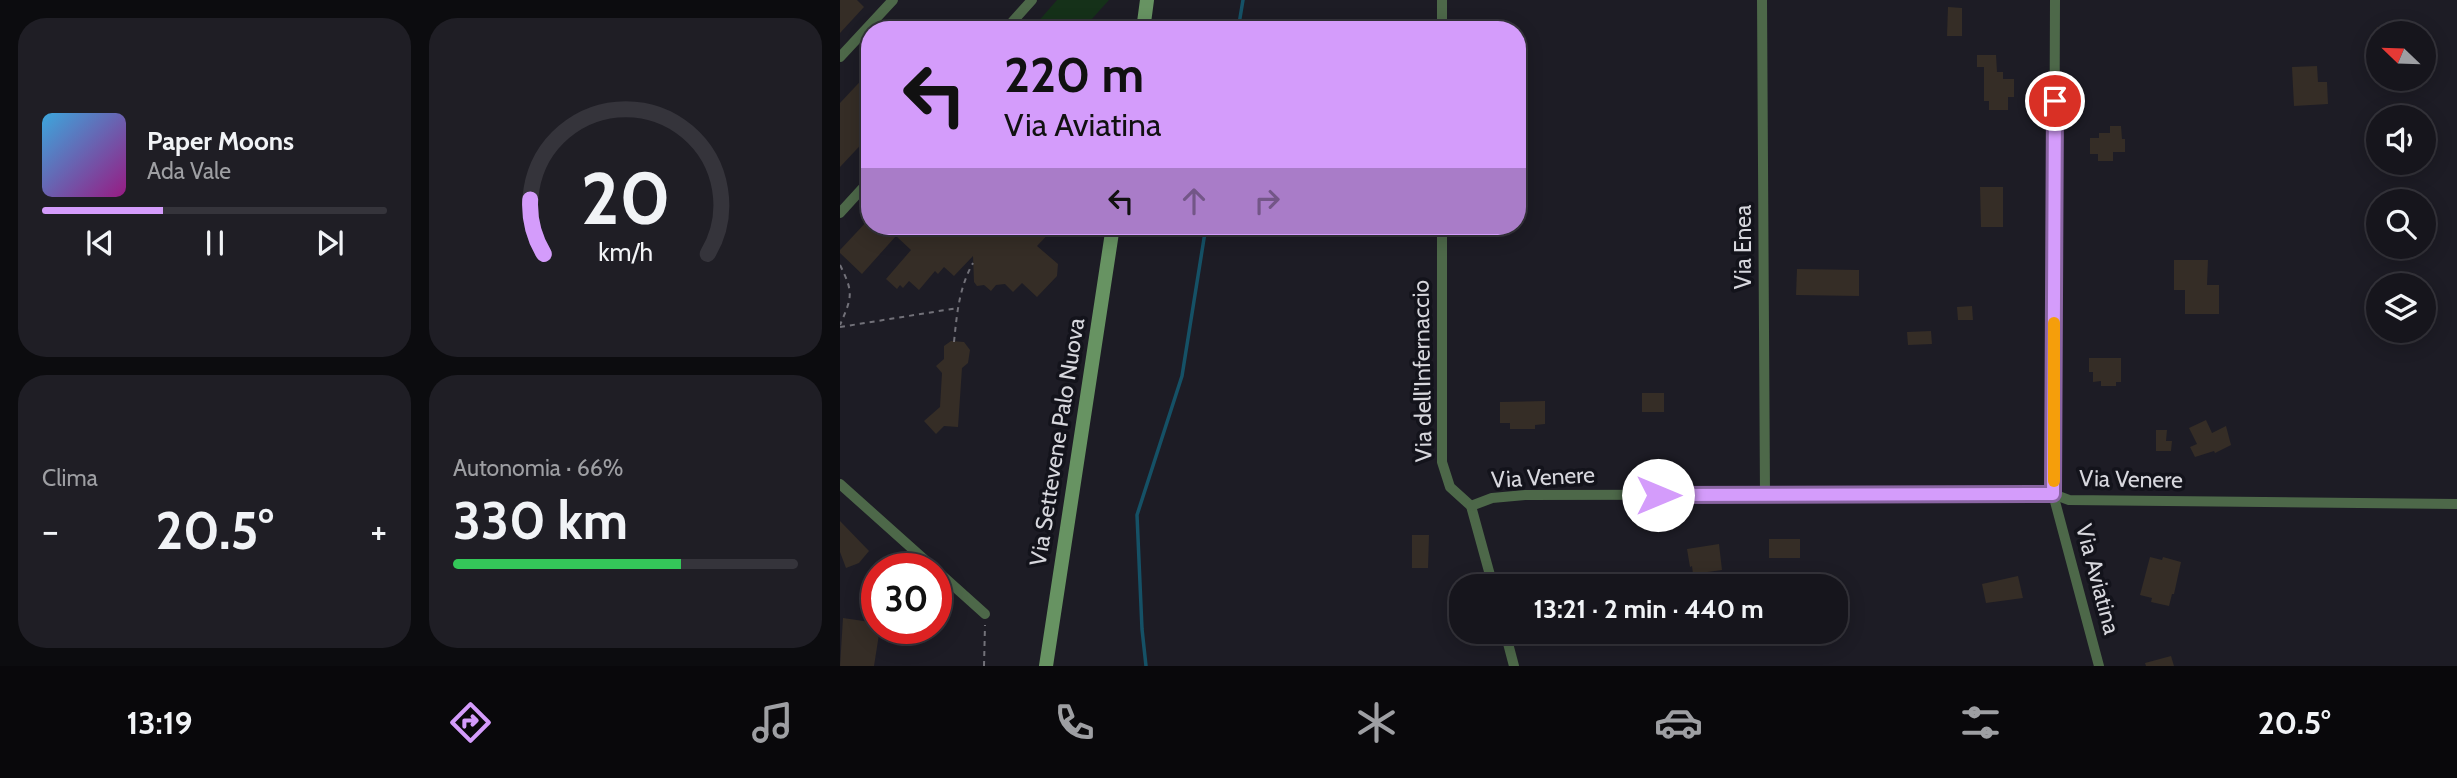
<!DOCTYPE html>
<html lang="it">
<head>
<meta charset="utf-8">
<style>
	body { margin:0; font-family:Cabin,sans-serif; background:#1f1e25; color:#f1f3f6; height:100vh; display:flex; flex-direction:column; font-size:26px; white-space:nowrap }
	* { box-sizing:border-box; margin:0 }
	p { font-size:23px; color:#9e9fa3 }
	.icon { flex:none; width:38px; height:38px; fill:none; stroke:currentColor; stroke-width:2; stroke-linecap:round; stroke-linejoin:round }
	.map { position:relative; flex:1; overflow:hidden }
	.drawer { display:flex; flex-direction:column; gap:18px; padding:18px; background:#0c0c0f; width:840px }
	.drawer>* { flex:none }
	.guide { position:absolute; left:21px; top:21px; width:665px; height:214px; border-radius:28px; box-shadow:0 4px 18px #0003,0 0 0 2px #35343b; background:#d49cfb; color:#111; overflow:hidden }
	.needle { width:46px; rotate:293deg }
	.buttons { position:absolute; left:1526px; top:21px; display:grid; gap:14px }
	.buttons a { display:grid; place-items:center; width:70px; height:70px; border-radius:50%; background:#16151c; box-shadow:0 4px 18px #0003,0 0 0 2px #35343b; font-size:35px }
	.speed { position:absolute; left:21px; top:553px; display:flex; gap:14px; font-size:35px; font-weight:700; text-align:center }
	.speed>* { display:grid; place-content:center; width:91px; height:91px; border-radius:50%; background:#16151c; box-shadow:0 4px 18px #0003,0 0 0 2px #35343b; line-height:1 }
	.speed .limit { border:10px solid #d22; background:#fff; color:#111 }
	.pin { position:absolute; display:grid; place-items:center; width:60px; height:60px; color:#fff; margin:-30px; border:4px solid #fff; border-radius:50%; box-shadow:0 2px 7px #0007 }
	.me { position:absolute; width:77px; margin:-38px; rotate:90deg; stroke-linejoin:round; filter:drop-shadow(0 0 5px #0008) }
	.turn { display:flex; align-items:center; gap:24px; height:147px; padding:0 28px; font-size:32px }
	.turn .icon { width:91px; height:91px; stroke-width:2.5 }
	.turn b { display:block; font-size:49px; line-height:60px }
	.lanes { display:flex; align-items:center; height:66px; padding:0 28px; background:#0003; justify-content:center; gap:35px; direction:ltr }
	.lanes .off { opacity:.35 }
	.big { font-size:52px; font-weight:800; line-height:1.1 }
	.drawer .card { flex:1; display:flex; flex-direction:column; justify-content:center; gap:10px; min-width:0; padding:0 24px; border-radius:28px; background:#1f1e25 }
	.drawer .dial { align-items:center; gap:0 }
	.dial svg { height:182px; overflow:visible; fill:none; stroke:#35343b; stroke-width:7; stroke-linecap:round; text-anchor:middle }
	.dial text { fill:#f1f3f6; stroke:none }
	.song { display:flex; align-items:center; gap:21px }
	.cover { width:84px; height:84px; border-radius:10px; background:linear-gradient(135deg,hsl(200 70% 55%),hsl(310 70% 35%)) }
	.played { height:7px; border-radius:4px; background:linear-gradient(90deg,#d49cfb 35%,#35343b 35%) }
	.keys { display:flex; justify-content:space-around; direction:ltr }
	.heat { display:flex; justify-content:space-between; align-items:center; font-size:38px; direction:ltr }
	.charge { height:10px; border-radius:5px; background:linear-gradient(90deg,#34c759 66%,#35343b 0) }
	.drawer .tiles { flex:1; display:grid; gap:18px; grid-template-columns:repeat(2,1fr) }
	.trip { position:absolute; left:609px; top:574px; width:399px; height:70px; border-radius:28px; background:#16151c; box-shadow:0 4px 18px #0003,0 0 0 2px #35343b; font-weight:800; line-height:70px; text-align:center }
	.menu { display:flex; height:112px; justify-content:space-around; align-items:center; background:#09080b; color:#9e9fa3 }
	.menu .icon { width:49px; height:49px }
	.menu .active { color:#d49cfb }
	.menu b { font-size:32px; color:#f1f3f6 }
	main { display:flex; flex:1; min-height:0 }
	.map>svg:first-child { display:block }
	.green { fill:#153119 }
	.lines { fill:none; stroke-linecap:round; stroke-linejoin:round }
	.stream { stroke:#155166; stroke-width:3.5 }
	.building { fill:#352d26 }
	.path { stroke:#727179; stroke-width:2; stroke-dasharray:5 5; stroke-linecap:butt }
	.minor { stroke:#4d6849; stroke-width:10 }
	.secondary { stroke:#679362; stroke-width:14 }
	.route-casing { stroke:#8a65a3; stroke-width:18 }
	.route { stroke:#d49cfb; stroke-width:12 }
	.slow { stroke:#f59e0b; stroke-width:12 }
	.labels { text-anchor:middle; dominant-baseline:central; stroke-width:7; stroke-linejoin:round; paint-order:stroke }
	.street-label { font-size:23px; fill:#d7d7dd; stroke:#13131b }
</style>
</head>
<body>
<main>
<section class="drawer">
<div class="tiles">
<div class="card">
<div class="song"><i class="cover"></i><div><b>Paper Moons</b><p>Ada Vale</p></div></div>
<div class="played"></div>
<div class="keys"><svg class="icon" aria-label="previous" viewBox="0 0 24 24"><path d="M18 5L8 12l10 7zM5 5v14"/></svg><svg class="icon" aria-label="pause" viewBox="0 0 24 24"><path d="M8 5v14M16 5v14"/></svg><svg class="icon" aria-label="next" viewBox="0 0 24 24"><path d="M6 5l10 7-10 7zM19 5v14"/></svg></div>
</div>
<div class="card dial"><svg viewBox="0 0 100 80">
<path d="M14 69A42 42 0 1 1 86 69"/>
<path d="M14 69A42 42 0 0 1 8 45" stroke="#d49cfb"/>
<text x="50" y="56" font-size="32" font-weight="700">20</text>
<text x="50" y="72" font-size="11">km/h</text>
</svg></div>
<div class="card"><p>Clima</p>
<div class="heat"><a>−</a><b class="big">20.5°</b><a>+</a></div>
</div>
<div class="card"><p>Autonomia · 66%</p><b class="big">330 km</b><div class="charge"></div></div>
</div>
</section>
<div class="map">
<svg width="1617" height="666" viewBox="0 0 1617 666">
	<rect width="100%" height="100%" fill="#1d1c25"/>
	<polygon class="green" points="217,0 269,0 242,30 202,30 196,24"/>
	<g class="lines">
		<g class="stream">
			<polyline points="398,30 403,0"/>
			<polyline points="306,666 302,629 297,515 342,376 366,226"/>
		</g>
	</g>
	<g class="building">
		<polygon points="0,0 17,0 24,7 0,33"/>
		<polygon points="1108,7 1122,8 1122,36 1107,36"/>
		<polygon points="1537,27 1538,27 1538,58 1527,54"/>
		<polygon points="1137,55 1156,55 1157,72 1163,72 1163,79 1174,79 1174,97 1168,97 1168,110 1149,110 1149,101 1144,101 1144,67 1137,67"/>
		<polygon points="1477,66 1478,82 1487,82 1488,104 1454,106 1452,67"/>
		<polygon points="30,71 30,135 0,167 0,103"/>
		<polygon points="1270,126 1281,126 1282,139 1285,139 1285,152 1273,152 1273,161 1258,161 1258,154 1250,154 1250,138 1259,138 1259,133 1270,133"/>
		<polygon points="1140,187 1163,187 1163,227 1141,227"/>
		<polygon points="30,218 30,226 216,226 197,246 218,264 217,276 197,297 182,283 173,292 165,284 156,285 151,291 144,285 137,286 134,282 133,256 114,276 104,267 98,274 95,271 79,290 69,281 63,288 60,285 57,289 46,279 71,250 56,236 22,274 0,253 0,250"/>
		<polygon points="1334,260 1368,260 1367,285 1379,285 1379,314 1345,314 1345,290 1334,290"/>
		<polygon points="957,269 1019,270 1019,296 956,295"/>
		<polygon points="1132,306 1133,320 1118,320 1117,307"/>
		<polygon points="1091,331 1092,344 1068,345 1067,332"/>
		<polygon points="111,341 124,342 130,350 128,363 122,368 118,427 104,426 96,434 84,421 100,407 102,373 96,366 104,359 104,346"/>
		<polygon points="1249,358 1281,358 1281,382 1276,382 1276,386 1261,386 1261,381 1253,382 1253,372 1249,372"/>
		<rect x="802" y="393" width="22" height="19"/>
		<polygon points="705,401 705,424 695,425 695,429 670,429 670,423 660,423 660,402"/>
		<polygon points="1366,420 1372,433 1386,426 1391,445 1375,453 1374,451 1355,457 1350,447 1357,444 1349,428"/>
		<polygon points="1316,430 1327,430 1326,441 1332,441 1331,451 1316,451"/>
		<polygon points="0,521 29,551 19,563 6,568 0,552"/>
		<polygon points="572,535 589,535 588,568 572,568"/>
		<rect x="929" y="539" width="31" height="19"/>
		<polygon points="879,544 882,570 853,574 852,566 850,567 847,549"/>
		<polygon points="1310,557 1322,560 1323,557 1341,562 1334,594 1332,594 1329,606 1311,602 1312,598 1300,595"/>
		<polygon points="1178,576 1183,598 1146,603 1142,584"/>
		<polygon points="3,618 37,623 37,628 40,628 34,666 0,666"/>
		<polygon points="1331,656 1334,666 1306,666 1305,663"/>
	</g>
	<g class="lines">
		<g class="path">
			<polyline points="196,30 198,27"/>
			<path d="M 0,265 C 14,293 12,297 0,325"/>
			<polyline points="0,327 118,308"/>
			<path d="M 114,342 C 117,313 119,288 133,263"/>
			<polyline points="144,666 145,625"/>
		</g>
		<g class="minor">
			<polyline points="922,0 925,495"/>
			<polyline points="1215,0 1213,494 1259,666"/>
			<polyline points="165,30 192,0"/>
			<polyline points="602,30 602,0"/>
			<polyline points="0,57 53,0"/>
			<polyline points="0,213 30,180"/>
			<polyline points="602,226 602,462 610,487 631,506 653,586"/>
			<polyline points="0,484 95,569"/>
			<polyline points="631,506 652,498 685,495 1213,494 1229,500 1617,504"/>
			<polyline points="96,570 145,614"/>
			<polyline points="665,632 674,666"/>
		</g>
		<g class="secondary">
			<polyline points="303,30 307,0"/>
			<polyline points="206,666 273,226"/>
		</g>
	</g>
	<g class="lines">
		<g class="route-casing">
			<polyline id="route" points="818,495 1213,494 1215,101"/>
		</g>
		<use href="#route" class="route"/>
		<polyline class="slow" points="1214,481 1214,323"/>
	</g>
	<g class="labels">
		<g class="street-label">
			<text transform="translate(903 247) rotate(-90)">Via Enea</text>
			<text transform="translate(582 371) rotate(-91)">Via dell'Infernaccio</text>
			<text transform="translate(217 442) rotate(-81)">Via Settevene Palo Nuova</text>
			<text transform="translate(703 477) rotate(-3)">Via Venere</text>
			<text transform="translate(1291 479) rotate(1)">Via Venere</text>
			<text transform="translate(1258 579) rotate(75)">Via Aviatina</text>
		</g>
	</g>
</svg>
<div class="buttons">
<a><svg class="needle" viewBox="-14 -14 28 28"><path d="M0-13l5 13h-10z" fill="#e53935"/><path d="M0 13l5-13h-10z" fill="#9e9fa3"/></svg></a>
<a><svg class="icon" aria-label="sound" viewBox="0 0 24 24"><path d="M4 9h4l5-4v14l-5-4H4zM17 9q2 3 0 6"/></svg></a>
<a><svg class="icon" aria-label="search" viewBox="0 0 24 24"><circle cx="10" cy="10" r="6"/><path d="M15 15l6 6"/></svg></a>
<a><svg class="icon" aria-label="layers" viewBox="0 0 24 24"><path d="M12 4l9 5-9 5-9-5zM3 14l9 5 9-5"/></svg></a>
</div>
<div class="speed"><div class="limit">30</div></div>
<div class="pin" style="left:1215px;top:101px;background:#d93025"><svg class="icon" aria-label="arrive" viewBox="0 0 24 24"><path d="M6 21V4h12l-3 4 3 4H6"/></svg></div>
<svg class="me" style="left:818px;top:495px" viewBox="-20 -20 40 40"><circle r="19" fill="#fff"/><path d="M0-13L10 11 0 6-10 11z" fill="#d49cfb"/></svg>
<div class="trip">13:21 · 2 min · 440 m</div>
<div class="guide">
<div class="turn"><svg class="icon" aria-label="left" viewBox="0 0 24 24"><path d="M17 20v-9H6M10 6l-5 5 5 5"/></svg><div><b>220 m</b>Via Aviatina</div></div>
<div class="lanes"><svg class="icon" aria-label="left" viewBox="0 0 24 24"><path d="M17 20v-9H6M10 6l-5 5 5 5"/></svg><svg class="icon off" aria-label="ahead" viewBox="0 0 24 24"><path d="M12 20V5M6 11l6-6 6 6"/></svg><svg class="icon off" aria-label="right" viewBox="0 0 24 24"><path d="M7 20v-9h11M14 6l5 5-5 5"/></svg></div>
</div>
</div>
</main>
<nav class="menu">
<b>13:19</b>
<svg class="icon active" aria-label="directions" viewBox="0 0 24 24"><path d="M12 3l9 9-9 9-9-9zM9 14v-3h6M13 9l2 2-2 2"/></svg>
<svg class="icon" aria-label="music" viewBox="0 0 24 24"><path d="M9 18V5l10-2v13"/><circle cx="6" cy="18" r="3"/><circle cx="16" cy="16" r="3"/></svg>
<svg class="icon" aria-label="phone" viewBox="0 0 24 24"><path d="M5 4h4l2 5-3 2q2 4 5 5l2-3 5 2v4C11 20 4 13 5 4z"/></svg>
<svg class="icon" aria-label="climate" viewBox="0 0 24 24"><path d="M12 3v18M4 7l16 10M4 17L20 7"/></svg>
<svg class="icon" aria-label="car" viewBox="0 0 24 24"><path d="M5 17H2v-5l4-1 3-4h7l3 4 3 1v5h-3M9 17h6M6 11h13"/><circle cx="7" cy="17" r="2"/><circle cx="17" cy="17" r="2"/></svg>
<svg class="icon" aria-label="filters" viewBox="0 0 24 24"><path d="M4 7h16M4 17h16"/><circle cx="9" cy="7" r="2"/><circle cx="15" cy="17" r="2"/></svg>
<b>20.5°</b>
</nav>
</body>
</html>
